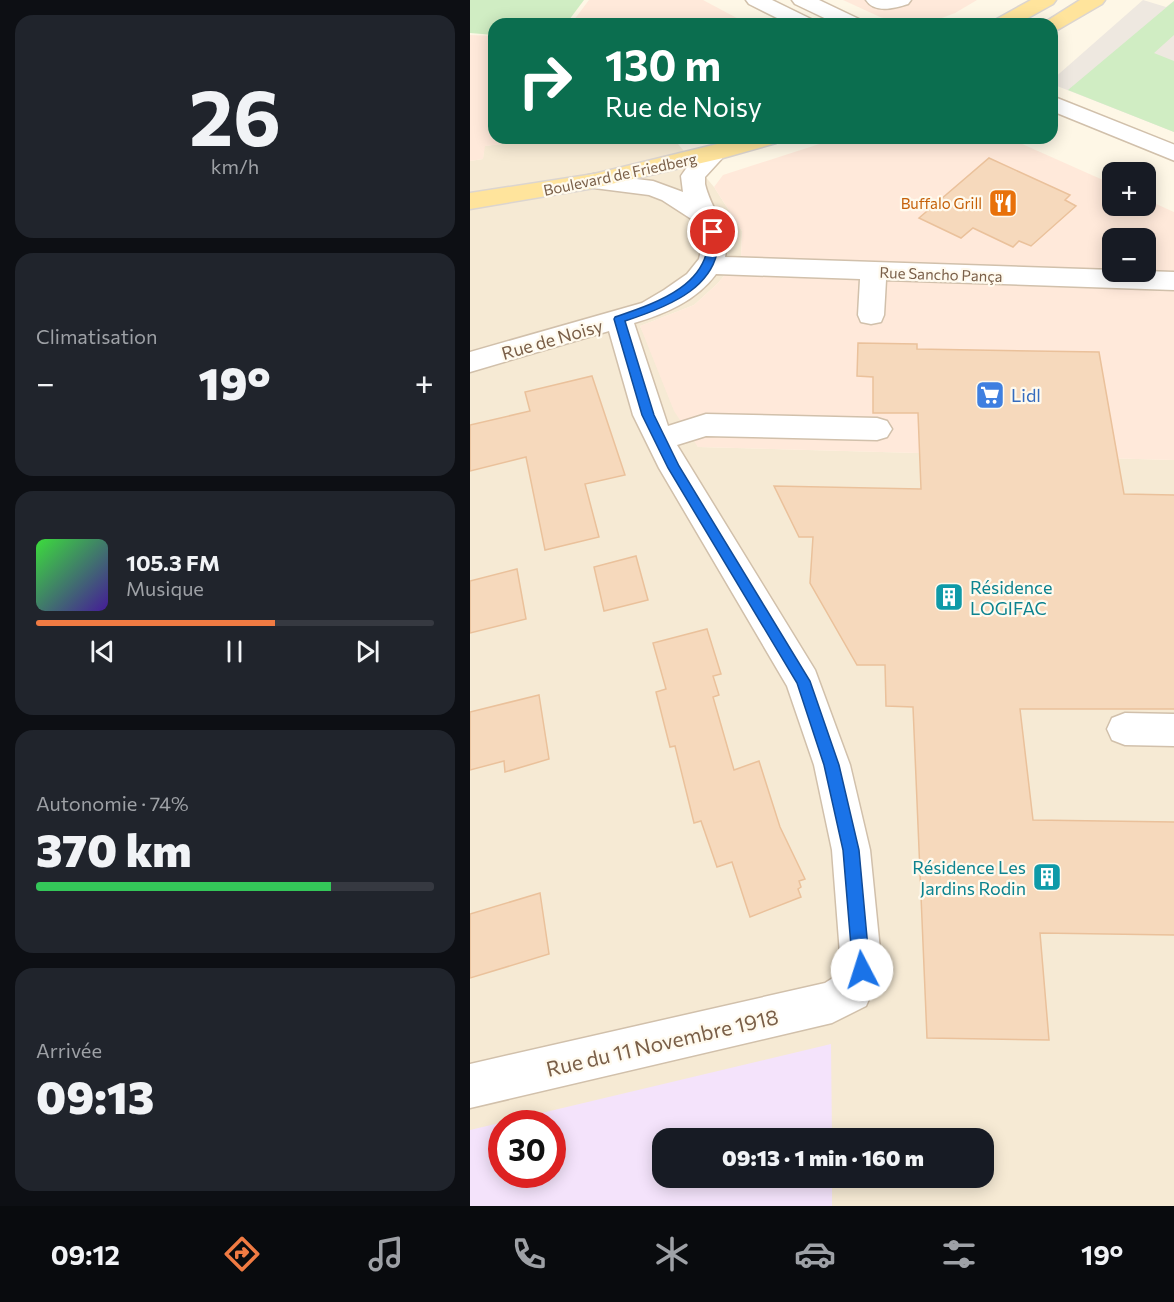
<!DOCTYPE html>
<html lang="fr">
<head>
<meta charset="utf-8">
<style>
	body { margin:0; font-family:Commissioner,sans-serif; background:#20242c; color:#f1f3f6; height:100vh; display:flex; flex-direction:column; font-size:22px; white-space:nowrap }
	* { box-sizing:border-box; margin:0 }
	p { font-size:20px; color:#9ea1a6 }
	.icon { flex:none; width:33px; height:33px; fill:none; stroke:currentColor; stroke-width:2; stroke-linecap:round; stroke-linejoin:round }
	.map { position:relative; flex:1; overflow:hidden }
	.panel { display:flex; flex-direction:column; gap:15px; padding:15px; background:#0d0f14; width:470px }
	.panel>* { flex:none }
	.top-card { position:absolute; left:18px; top:18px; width:570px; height:126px; border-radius:18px; box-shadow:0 3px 15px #0003; background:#0b6e4f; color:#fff; overflow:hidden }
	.buttons { position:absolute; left:632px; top:162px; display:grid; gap:12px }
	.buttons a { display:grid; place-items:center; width:54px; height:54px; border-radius:12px; background:#171b24; box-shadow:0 3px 15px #0003; font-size:30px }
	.speed { position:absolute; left:18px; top:1110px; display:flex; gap:12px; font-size:30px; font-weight:700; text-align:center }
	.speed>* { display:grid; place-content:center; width:78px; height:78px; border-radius:50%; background:#171b24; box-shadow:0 3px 15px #0003; line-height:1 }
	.speed .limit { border:9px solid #d22; background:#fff; color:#111 }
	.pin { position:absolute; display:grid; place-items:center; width:51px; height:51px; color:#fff; margin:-26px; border:3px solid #fff; border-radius:50%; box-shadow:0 2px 6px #0007 }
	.me { position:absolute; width:66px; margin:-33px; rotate:355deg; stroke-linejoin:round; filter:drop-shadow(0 0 4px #0008) }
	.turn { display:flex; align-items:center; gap:21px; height:126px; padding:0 18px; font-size:27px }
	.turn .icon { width:78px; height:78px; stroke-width:2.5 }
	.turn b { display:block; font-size:42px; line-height:51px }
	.big { font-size:45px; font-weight:800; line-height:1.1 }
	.panel .card { flex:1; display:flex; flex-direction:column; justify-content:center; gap:9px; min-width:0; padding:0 21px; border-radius:18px; background:#20242c }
	.panel .dial { align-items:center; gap:0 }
	.dial b { font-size:78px; line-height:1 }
	.song { display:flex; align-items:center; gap:18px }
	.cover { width:72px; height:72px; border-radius:9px; background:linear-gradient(135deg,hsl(120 70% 55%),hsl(260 70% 35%)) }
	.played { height:6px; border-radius:3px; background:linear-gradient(90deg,#f07b43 60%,#363941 60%) }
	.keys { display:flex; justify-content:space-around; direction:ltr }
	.heat { display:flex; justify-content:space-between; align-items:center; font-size:33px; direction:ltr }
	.charge { height:9px; border-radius:4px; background:linear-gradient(90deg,#34c759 74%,#363941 0) }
	.trip { position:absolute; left:182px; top:1128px; width:342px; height:60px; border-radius:18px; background:#171b24; box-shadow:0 3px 15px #0003; font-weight:800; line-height:60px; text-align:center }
	.dock { display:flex; height:96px; justify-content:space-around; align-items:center; background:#090b0e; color:#9ea1a6 }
	.dock .icon { width:42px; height:42px }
	.dock .active { color:#f07b43 }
	.dock b { font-size:27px; color:#f1f3f6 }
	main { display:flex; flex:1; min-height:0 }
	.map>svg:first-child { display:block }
	.residential { fill:#f6ead4; fill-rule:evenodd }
	.commercial { fill:#ffe9da; fill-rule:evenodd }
	.industrial { fill:#eee8e0 }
	.education { fill:#f4e3fb; fill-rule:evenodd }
	.green { fill:#d0edc3 }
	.building { fill:#f6d9bc; stroke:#eac19b; stroke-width:1.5 }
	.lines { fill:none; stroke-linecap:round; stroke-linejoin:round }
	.minor-casing { stroke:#d1c0ab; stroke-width:3 }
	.major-casing { stroke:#dcd5cf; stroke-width:3 }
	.minor { fill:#fff; fill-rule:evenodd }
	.major { fill:#ffe49c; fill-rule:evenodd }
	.route { fill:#1a73e8; stroke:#114b97; stroke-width:1.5 }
	.labels { text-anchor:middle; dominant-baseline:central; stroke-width:4.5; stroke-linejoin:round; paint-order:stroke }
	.far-street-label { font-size:15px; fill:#7a5f48; stroke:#fffaee }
	.far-food-label { font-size:15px; fill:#c56008; stroke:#fffaee; text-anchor:end }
	.street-label { font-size:18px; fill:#7a5f48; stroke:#fffaee }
	.shop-label { font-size:18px; fill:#366cbe; stroke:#fffaee; text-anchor:start }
	.culture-label { font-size:18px; fill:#0d838f; stroke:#fffaee; text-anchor:start }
	.near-street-label { font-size:21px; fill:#7a5f48; stroke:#fffaee }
</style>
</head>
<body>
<main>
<section class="panel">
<div class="card dial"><b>26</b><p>km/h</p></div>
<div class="card"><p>Climatisation</p>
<div class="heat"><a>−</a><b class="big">19°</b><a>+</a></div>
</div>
<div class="card">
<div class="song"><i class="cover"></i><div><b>105.3 FM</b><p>Musique</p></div></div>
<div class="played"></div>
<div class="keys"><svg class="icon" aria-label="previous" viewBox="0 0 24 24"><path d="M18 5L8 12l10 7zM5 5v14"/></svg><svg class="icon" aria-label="pause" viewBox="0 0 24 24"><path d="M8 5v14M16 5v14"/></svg><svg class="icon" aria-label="next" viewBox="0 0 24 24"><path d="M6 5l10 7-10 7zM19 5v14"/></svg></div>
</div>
<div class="card"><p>Autonomie · 74%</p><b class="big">370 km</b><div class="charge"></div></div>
<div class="card"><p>Arrivée</p><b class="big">09:13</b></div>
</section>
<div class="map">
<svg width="705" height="1206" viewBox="0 0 705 1206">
	<rect width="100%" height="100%" fill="#fef7e6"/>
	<path class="residential" d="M 81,138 L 203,138 L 244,187 L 272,231 L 271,256 L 247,284 L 224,305 L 170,326 L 228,447 L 704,460 L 704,1206 L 0,1206 L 0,161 L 13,159 L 14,146 ZM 32,1124 L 82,1124 L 82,1174 L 32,1174 ZM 192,1138 L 513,1138 L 513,1178 L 192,1178 Z"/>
	<g class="commercial">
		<polygon points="119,0 233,0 278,24 101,24"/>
		<polygon points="373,0 507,0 485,13 456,24 435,24 410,17"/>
		<polygon points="0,35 24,36 24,138 81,138 15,146 13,159 0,161"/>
		<path d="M 368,138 L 539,138 L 642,184 L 642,206 L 675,206 L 675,199 L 704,212 L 704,460 L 228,447 L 204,411 L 170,326 L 224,305 L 247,284 L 271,256 L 272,231 L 244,187 L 253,175 ZM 642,238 L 675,238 L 675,272 L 642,272 Z"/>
	</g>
	<polygon class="industrial" points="673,0 696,7 704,1 704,132 582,84 582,80"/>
	<path class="education" d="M 361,1044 L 362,1138 L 192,1138 L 192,1178 L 362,1178 L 362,1206 L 0,1206 L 0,1130 ZM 32,1124 L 82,1124 L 82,1174 L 32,1174 Z"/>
	<g class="green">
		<polygon points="0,0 114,0 96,24 24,24 24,35 0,33"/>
		<polygon points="704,1 704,35 684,53 704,61 704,132 598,90"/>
	</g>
	<g class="building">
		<polygon points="519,158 600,195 595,200 606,206 561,246 549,241 543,247 503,228 491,238 449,218"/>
		<polygon points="388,343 447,344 447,349 629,352 654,494 705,495 705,709 550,709 563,820 705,822 705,935 570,933 579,1040 457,1038 443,707 416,706 415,665 387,665 340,583 343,537 329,537 304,486 451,489 448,413 403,413 403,377 387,376"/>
		<polygon points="122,376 155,475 115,484 129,537 75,550 56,457 0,471 0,425 60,411 55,392"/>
		<polygon points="166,556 178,600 134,611 124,567"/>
		<polygon points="47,569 56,619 0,633 0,581"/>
		<polygon points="237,629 251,674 243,676 249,695 243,697 264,770 289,761 310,827 335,879 329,881 331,887 328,889 331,897 280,917 262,862 247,867 231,821 224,823 205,746 200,747 186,692 196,689 183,643"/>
		<polygon points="69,695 79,759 35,772 34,761 0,770 0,712"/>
		<polygon points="70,893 79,954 0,978 0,914"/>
	</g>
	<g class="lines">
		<g class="minor-casing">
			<g id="minor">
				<polygon points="276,0 302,0 343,20 346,24 319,24 279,4"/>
				<polygon points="322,0 349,0 391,20 394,24 367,24 325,4"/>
				<path d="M 396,0 L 441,0 L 438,4 C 425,8 405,14 396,0 Z"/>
				<polygon points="582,96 705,145 705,161 582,111"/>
				<path d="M 245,146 L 253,148 L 257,153 L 235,177 L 235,184 C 241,210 261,229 255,257 L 705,272 L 705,290 L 416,280 L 414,315 L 411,322 L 401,324 L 391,322 L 388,315 L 390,279 L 246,274 C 226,301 195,314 164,323 L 198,426 L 236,414 L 407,418 L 417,421 L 422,429 L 417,437 L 407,440 L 236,436 L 207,445 L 345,670 L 380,765 L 400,850 L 412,970 L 396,1006 L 362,1023 L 0,1108 L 0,1064 L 355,983 L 366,976 L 371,967 L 362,850 L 344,765 L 317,686 L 189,468 L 163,415 L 139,331 L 0,372 L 0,352 L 172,303 L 194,290 L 217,274 L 229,259 L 232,246 L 226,222 L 192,200 L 179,195 L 124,188 L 115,186 L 112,181 L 115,176 L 124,174 L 183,181 L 213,192 L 211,176 C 219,164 231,149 245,146 Z"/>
				<polygon points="655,713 705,714 705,746 655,745 642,740 637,729 642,718"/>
			</g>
		</g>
		<g class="major-casing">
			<g id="major">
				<polygon points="561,0 586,0 583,4 547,24 522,24 525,20"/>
				<polygon points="610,0 635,0 632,4 589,29 582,31 582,24 572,24"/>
				<polygon points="272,138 310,138 306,143 253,158 124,188 0,209 0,193 124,174"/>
			</g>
		</g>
		<use href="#minor" class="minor"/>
		<use href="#major" class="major"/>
	</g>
	<path class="route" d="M 243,228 L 248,232 C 254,286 198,307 155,321 L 184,415 L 209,466 L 340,681 L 369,765 L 389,850 L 400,970 L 397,976 L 392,978 L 386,976 L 383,970 L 373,850 L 354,765 L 327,683 L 198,468 L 172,415 L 144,319 L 145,317 C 186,303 243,285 238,232 Z"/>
	<defs>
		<g id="restaurant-square" transform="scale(1.5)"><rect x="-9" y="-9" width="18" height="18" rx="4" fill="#e8710a" stroke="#fffaee"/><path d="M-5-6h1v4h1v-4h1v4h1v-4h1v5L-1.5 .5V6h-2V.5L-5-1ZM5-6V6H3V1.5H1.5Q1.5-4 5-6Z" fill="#fff"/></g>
		<g id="supermarket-square" transform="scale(1.5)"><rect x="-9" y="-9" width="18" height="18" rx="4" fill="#3f7fe0" stroke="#fffaee"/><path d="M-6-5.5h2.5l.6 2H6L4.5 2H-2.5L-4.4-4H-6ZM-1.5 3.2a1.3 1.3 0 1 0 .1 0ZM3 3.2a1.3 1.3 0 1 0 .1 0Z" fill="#fff"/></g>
		<g id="building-square" transform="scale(1.5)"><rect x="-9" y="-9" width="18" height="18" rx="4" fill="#0f9aa8" stroke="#fffaee"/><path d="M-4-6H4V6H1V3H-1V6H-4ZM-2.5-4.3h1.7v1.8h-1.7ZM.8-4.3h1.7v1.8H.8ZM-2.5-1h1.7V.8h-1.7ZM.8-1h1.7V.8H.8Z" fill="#fff"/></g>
	</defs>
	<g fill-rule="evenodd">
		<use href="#restaurant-square" x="533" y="203"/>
		<use href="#supermarket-square" x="520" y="395"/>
		<use href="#building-square" x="479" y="597"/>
		<use href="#building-square" x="577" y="877"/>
	</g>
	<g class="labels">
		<g class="far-street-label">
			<text transform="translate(150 174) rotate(-12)">Boulevard de Friedberg</text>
			<text transform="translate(471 274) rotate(2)">Rue Sancho Pança</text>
		</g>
		<g class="far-food-label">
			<text x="512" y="203">Buffalo Grill</text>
		</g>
		<g class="street-label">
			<text transform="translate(82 339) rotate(-16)">Rue de Noisy</text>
		</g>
		<g class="shop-label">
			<text x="541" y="395">Lidl</text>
		</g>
		<g class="culture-label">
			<text x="500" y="587">Résidence<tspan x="500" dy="21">LOGIFAC</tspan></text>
			<text x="556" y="867" text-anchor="end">Résidence Les<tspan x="556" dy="21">Jardins Rodin</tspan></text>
		</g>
		<g class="near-street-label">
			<text transform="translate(192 1042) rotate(-13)">Rue du 11 Novembre 1918</text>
		</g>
	</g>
</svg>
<div class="buttons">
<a>+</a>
<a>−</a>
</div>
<div class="speed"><div class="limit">30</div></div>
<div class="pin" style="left:243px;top:232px;background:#d93025"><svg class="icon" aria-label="arrive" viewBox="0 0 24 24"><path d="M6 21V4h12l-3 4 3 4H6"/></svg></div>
<svg class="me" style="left:392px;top:970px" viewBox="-20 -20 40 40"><circle r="19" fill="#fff"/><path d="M0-13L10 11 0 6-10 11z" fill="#1a73e8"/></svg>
<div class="trip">09:13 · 1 min · 160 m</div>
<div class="top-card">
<div class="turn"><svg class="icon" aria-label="right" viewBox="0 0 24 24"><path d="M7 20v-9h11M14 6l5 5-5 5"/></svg><div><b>130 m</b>Rue de Noisy</div></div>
</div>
</div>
</main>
<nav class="dock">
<b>09:12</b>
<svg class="icon active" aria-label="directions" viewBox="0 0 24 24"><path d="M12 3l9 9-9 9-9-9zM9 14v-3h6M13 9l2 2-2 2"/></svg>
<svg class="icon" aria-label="music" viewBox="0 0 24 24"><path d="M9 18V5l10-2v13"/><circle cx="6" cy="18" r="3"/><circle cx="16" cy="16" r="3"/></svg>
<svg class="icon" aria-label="phone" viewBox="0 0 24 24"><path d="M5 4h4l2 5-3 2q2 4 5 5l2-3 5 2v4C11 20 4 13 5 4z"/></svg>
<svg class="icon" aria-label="climate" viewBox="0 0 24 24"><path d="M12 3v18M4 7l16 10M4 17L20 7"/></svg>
<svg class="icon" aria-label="car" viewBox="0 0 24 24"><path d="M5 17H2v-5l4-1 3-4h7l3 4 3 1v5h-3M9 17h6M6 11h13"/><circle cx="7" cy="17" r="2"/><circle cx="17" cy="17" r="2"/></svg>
<svg class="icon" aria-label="filters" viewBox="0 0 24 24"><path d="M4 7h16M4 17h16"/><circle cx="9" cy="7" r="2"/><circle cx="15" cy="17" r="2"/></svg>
<b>19°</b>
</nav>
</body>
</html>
